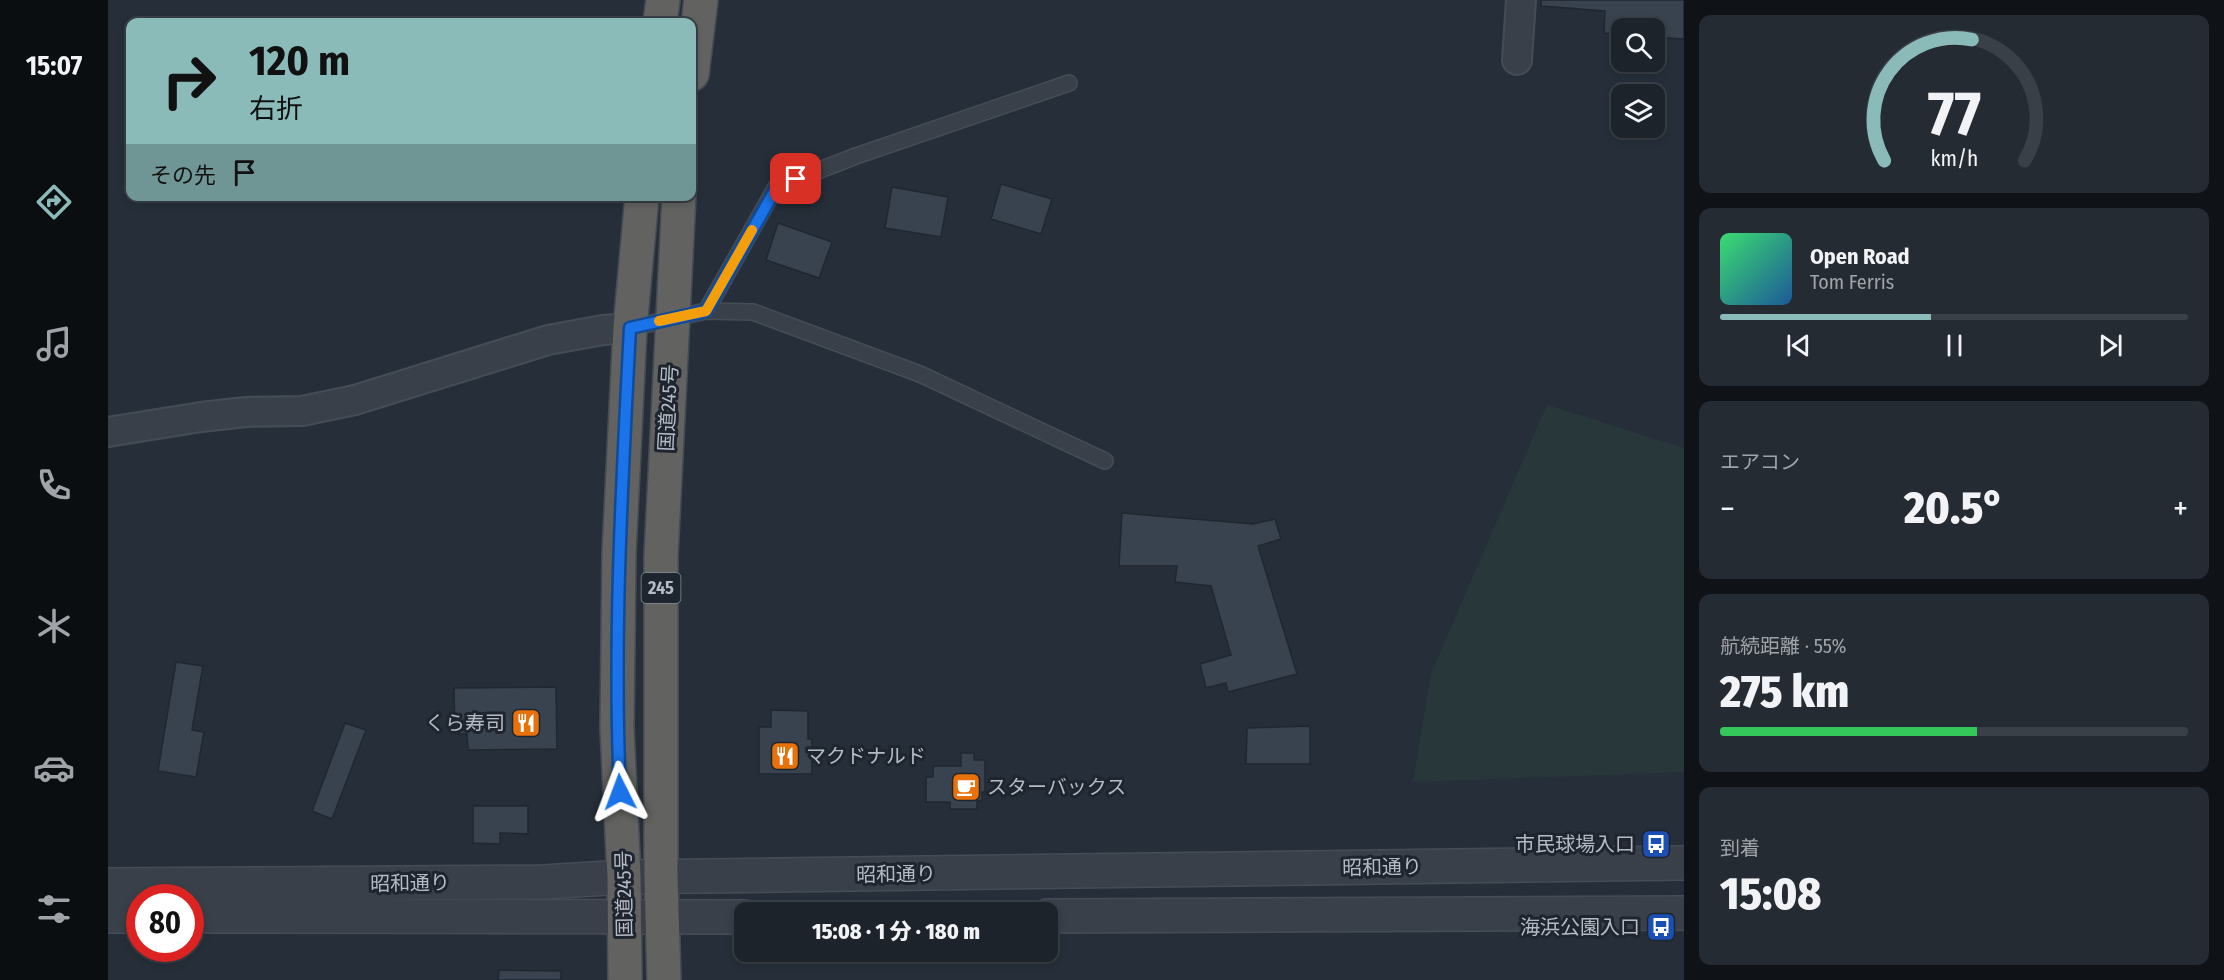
<!DOCTYPE html>
<html lang="ja">
<head>
<meta charset="utf-8">
<style>
	body { margin:0; font-family:"Fira Sans Condensed","Noto Sans JP",sans-serif; background:#252b33; color:#f1f3f6; height:100vh; display:flex; flex-direction:column; font-size:22px; white-space:nowrap }
	* { box-sizing:border-box; margin:0 }
	p { font-size:20px; color:#a0a4a9 }
	.icon { flex:none; width:33px; height:33px; fill:none; stroke:currentColor; stroke-width:2; stroke-linecap:round; stroke-linejoin:round }
	.map { position:relative; flex:1; overflow:hidden }
	.side { display:flex; flex-direction:column; gap:15px; padding:15px; background:#0f1318; width:540px }
	.side>* { flex:none }
	.top-card { position:absolute; left:18px; top:18px; width:570px; height:183px; border-radius:12px; box-shadow:0 3px 9px #0003,0 0 0 2px #3a4047; background:#8bbbb9; color:#111; overflow:hidden }
	.controls { position:absolute; left:1503px; top:18px; display:grid; gap:12px }
	.controls a { display:grid; place-items:center; width:54px; height:54px; border-radius:12px; background:#1c232b; box-shadow:0 3px 9px #0003,0 0 0 2px #3a4047; font-size:30px }
	.speed { position:absolute; left:18px; top:884px; display:flex; gap:12px; font-size:30px; font-weight:700; text-align:center }
	.speed>* { display:grid; place-content:center; width:78px; height:78px; border-radius:50%; background:#1c232b; box-shadow:0 3px 9px #0003,0 0 0 2px #3a4047; line-height:1 }
	.speed .limit { border:9px solid #d22; background:#fff; color:#111 }
	.pin { position:absolute; display:grid; place-items:center; width:51px; height:51px; color:#fff; margin:-26px; border-radius:12px; box-shadow:0 3px 9px #0006 }
	.me { position:absolute; width:66px; margin:-33px; rotate:357deg; stroke-linejoin:round; filter:drop-shadow(0 0 4px #0008) }
	.turn { display:flex; align-items:center; gap:21px; height:126px; padding:0 24px; font-size:27px }
	.turn .icon { width:78px; height:78px; stroke-width:2.5 }
	.turn b { display:block; font-size:42px; line-height:51px }
	.then { display:flex; align-items:center; height:57px; padding:0 24px; background:#0003; gap:12px; font-size:22px }
	.big { font-size:45px; font-weight:800; line-height:1.1 }
	.side .card { flex:1; display:flex; flex-direction:column; justify-content:center; gap:9px; min-width:0; padding:0 21px; border-radius:12px; background:#252b33 }
	.side .dial { align-items:center; gap:0 }
	.dial svg { height:156px; overflow:visible; fill:none; stroke:#3a4047; stroke-width:7; stroke-linecap:round; text-anchor:middle }
	.dial text { fill:#f1f3f6; stroke:none }
	.song { display:flex; align-items:center; gap:18px }
	.cover { width:72px; height:72px; border-radius:9px; background:linear-gradient(135deg,hsl(140 70% 55%),hsl(210 70% 35%)) }
	.played { height:6px; border-radius:3px; background:linear-gradient(90deg,#8bbbb9 45%,#3a4047 45%) }
	.keys { display:flex; justify-content:space-around; direction:ltr }
	.heat { display:flex; justify-content:space-between; align-items:center; font-size:33px; direction:ltr }
	.charge { height:9px; border-radius:4px; background:linear-gradient(90deg,#34c759 55%,#3a4047 0) }
	.trip { position:absolute; left:626px; top:902px; width:324px; height:60px; border-radius:12px; background:#1c232b; box-shadow:0 3px 9px #0003,0 0 0 2px #3a4047; font-weight:800; line-height:60px; text-align:center }
	main { display:flex; flex:1; min-height:0 }
	.dock { display:flex; flex-direction:column; width:108px; justify-content:space-around; align-items:center; background:#0b0e11; color:#a0a4a9 }
	.dock .icon { width:42px; height:42px }
	.dock .on { color:#8bbbb9 }
	.dock b { font-size:27px; color:#f1f3f6 }
	.map>svg:first-child { display:block }
	.green { fill:#28383a }
	.building { fill:#38434f; stroke:#202730; stroke-width:1.5 }
	.lines { fill:none; stroke-linecap:round; stroke-linejoin:round }
	.service-casing { stroke:#454c55; stroke-width:18 }
	.minor-casing { stroke:#454c55; stroke-width:32 }
	.tertiary-casing { stroke:#454c55; stroke-width:36 }
	.trunk-casing { stroke:#444b54; stroke-width:36 }
	.service { stroke:#394049; stroke-width:15 }
	.minor { stroke:#394049; stroke-width:28 }
	.tertiary { stroke:#394049; stroke-width:33 }
	.trunk { stroke:#626260; stroke-width:33 }
	.route-casing { stroke:#114b97; stroke-width:15 }
	.route { stroke:#1a73e8; stroke-width:10 }
	.slow { stroke:#f59e0b; stroke-width:10 }
	.labels { text-anchor:middle; dominant-baseline:central; stroke-width:6; stroke-linejoin:round; paint-order:stroke }
	.shield { fill:#1e252e; stroke:#888e98; stroke-width:1.5 }
	.shield-label { font-size:18px; font-weight:bold; fill:#b5bbc5 }
	.street-label { font-size:20px; fill:#b5bbc5; stroke:#1e252e }
	.poi-label { font-size:20px; fill:#b5bbc5; stroke:#1e252e; text-anchor:end }
</style>
</head>
<body>
<main>
<nav class="dock">
<b>15:07</b>
<svg class="icon on" aria-label="directions" viewBox="0 0 24 24"><path d="M12 3l9 9-9 9-9-9zM9 14v-3h6M13 9l2 2-2 2"/></svg>
<svg class="icon" aria-label="music" viewBox="0 0 24 24"><path d="M9 18V5l10-2v13"/><circle cx="6" cy="18" r="3"/><circle cx="16" cy="16" r="3"/></svg>
<svg class="icon" aria-label="phone" viewBox="0 0 24 24"><path d="M5 4h4l2 5-3 2q2 4 5 5l2-3 5 2v4C11 20 4 13 5 4z"/></svg>
<svg class="icon" aria-label="climate" viewBox="0 0 24 24"><path d="M12 3v18M4 7l16 10M4 17L20 7"/></svg>
<svg class="icon" aria-label="car" viewBox="0 0 24 24"><path d="M5 17H2v-5l4-1 3-4h7l3 4 3 1v5h-3M9 17h6M6 11h13"/><circle cx="7" cy="17" r="2"/><circle cx="17" cy="17" r="2"/></svg>
<svg class="icon" aria-label="filters" viewBox="0 0 24 24"><path d="M4 7h16M4 17h16"/><circle cx="9" cy="7" r="2"/><circle cx="15" cy="17" r="2"/></svg>
</nav>
<div class="map">
<svg width="1576" height="980" viewBox="0 0 1576 980">
	<rect width="100%" height="100%" fill="#262f39"/>
	<polygon class="green" points="1439,405 1576,448 1576,772 1305,782 1323,674"/>
	<g class="building">
		<polygon points="1433,0 1576,0 1576,39 1546,37 1546,28 1514,28 1514,35 1496,33 1497,11 1433,6"/>
		<polygon points="893,184 944,199 933,234 883,219"/>
		<polygon points="784,187 840,197 833,237 777,228"/>
		<polygon points="670,223 724,242 711,278 658,260"/>
		<polygon points="1014,513 1145,524 1167,519 1173,539 1150,546 1189,674 1120,692 1118,683 1098,688 1092,664 1123,655 1103,586 1067,582 1069,566 1011,566"/>
		<polygon points="68,662 95,666 84,730 96,732 88,777 50,771"/>
		<polygon points="448,687 449,749 360,750 359,734 347,734 346,688"/>
		<polygon points="663,710 700,711 700,739 704,739 704,774 651,774 651,727 663,727"/>
		<polygon points="237,723 258,730 224,819 204,811"/>
		<polygon points="1202,726 1202,764 1138,764 1139,728"/>
		<polygon points="853,753 866,753 866,760 877,760 877,792 874,792 874,801 869,801 869,809 842,809 842,802 818,802 818,777 825,777 825,766 853,766"/>
		<polygon points="365,806 420,806 420,834 392,833 392,844 365,843"/>
		<polygon points="391,970 453,971 453,980 390,980"/>
	</g>
	<g class="lines">
		<g class="service-casing">
			<g id="service">
				<polyline points="598,311 668,187 748,156 961,83"/>
				<polyline points="522,328 598,311 645,312 812,374 997,461"/>
			</g>
		</g>
		<g class="minor-casing">
			<g id="minor">
				<polyline points="1409,60 1413,0"/>
				<polyline points="0,432 93,417 138,412 194,411 247,400 440,340 495,330 522,328"/>
			</g>
		</g>
		<g class="tertiary-casing">
			<g id="tertiary">
				<polyline points="0,885 436,882 516,877 1576,863"/>
				<polyline points="0,916 32,916"/>
				<polyline points="82,916 636,917"/>
				<polyline points="939,916 1576,913"/>
			</g>
		</g>
		<g class="trunk-casing">
			<g id="trunk">
				<polyline points="552,22 555,0"/>
				<polyline points="584,74 593,0"/>
				<polyline points="517,980 516,877 509,728 511,553 522,328 534,196"/>
				<polyline points="556,980 553,877 553,556 571,196"/>
			</g>
		</g>
		<use href="#service" class="service"/>
		<use href="#minor" class="minor"/>
		<use href="#tertiary" class="tertiary"/>
		<use href="#trunk" class="trunk"/>
	</g>
	<g class="lines">
		<g class="route-casing">
			<path id="route" d="M 512,792 C 505,637 514,483 522,328 L 598,311 L 669,187 L 688,179"/>
		</g>
		<use href="#route" class="route"/>
		<polyline class="slow" points="551,321 598,311 644,230"/>
	</g>
	<defs>
		<g id="restaurant-square" transform="scale(1.5)"><rect x="-9" y="-9" width="18" height="18" rx="4" fill="#e8710a" stroke="#1e252e"/><path d="M-5-6h1v4h1v-4h1v4h1v-4h1v5L-1.5 .5V6h-2V.5L-5-1ZM5-6V6H3V1.5H1.5Q1.5-4 5-6Z" fill="#fff"/></g>
		<g id="cafe-square" transform="scale(1.5)"><rect x="-9" y="-9" width="18" height="18" rx="4" fill="#e8710a" stroke="#1e252e"/><path d="M-5.5-4.5H6V0H3Q3 3.5 0 3.5H-2.5Q-5.5 3.5-5.5 0ZM3-3.2v2h1.7v-2ZM-6 4.5H4V6H-6Z" fill="#fff"/></g>
		<g id="bus-square" transform="scale(1.5)"><rect x="-9" y="-9" width="18" height="18" rx="4" fill="#1a4fb4" stroke="#1e252e"/><path d="M-5-6H5V4H4V6H2V4H-2V6H-4V4H-5ZM-3.5-4V0h7V-4ZM-3.5 1.2v1.5H-2V1.2ZM2 1.2v1.5H3.5V1.2Z" fill="#fff"/></g>
	</defs>
	<g fill-rule="evenodd">
		<use href="#restaurant-square" x="418" y="723"/>
		<use href="#restaurant-square" x="677" y="756"/>
		<use href="#cafe-square" x="858" y="787"/>
		<use href="#bus-square" x="1548" y="844"/>
		<use href="#bus-square" x="1553" y="927"/>
	</g>
	<g class="labels">
		<rect class="shield" x="533.5" y="573" width="39" height="30" rx="4.5"/>
		<g class="shield-label">
			<text x="553" y="588">245</text>
		</g>
		<g class="street-label">
			<text transform="translate(560 408) rotate(-87)">国道245号</text>
			<text transform="translate(1274 867) rotate(-1)">昭和通り</text>
			<text transform="translate(788 874) rotate(-1)">昭和通り</text>
			<text transform="translate(302 883) rotate(-1)">昭和通り</text>
			<text transform="translate(516 894) rotate(-91)">国道245号</text>
		</g>
		<g class="poi-label">
			<text x="397" y="723">くら寿司</text>
			<text x="698" y="756" text-anchor="start">マクドナルド</text>
			<text x="879" y="787" text-anchor="start">スターバックス</text>
			<text x="1527" y="844">市民球場入口</text>
			<text x="1532" y="927">海浜公園入口</text>
		</g>
	</g>
</svg>
<div class="controls">
<a><svg class="icon" aria-label="search" viewBox="0 0 24 24"><circle cx="10" cy="10" r="6"/><path d="M15 15l6 6"/></svg></a>
<a><svg class="icon" aria-label="layers" viewBox="0 0 24 24"><path d="M12 4l9 5-9 5-9-5zM3 14l9 5 9-5"/></svg></a>
</div>
<div class="speed"><div class="limit">80</div></div>
<div class="pin" style="left:688px;top:179px;background:#d93025"><svg class="icon" aria-label="arrive" viewBox="0 0 24 24"><path d="M6 21V4h12l-3 4 3 4H6"/></svg></div>
<svg class="me" style="left:512px;top:792px" viewBox="-20 -20 40 40"><path d="M0-17L14 15 0 8-14 15z" fill="#1a73e8" stroke="#fff" stroke-width="4"/></svg>
<div class="trip">15:08 · 1 分 · 180 m</div>
<div class="top-card">
<div class="turn"><svg class="icon" aria-label="right" viewBox="0 0 24 24"><path d="M7 20v-9h11M14 6l5 5-5 5"/></svg><div><b>120 m</b>右折</div></div>
<div class="then">その先<svg class="icon" aria-label="arrive" viewBox="0 0 24 24"><path d="M6 21V4h12l-3 4 3 4H6"/></svg></div>
</div>
</div>
<section class="side">
<div class="card dial"><svg viewBox="0 0 100 80">
<path d="M14 69A42 42 0 1 1 86 69"/>
<path d="M14 69A42 42 0 0 1 59 7" stroke="#8bbbb9"/>
<text x="50" y="56" font-size="32" font-weight="700">77</text>
<text x="50" y="72" font-size="11">km/h</text>
</svg></div>
<div class="card">
<div class="song"><i class="cover"></i><div><b>Open Road</b><p>Tom Ferris</p></div></div>
<div class="played"></div>
<div class="keys"><svg class="icon" aria-label="previous" viewBox="0 0 24 24"><path d="M18 5L8 12l10 7zM5 5v14"/></svg><svg class="icon" aria-label="pause" viewBox="0 0 24 24"><path d="M8 5v14M16 5v14"/></svg><svg class="icon" aria-label="next" viewBox="0 0 24 24"><path d="M6 5l10 7-10 7zM19 5v14"/></svg></div>
</div>
<div class="card"><p>エアコン</p>
<div class="heat"><a>−</a><b class="big">20.5°</b><a>+</a></div>
</div>
<div class="card"><p>航続距離 · 55%</p><b class="big">275 km</b><div class="charge"></div></div>
<div class="card"><p>到着</p><b class="big">15:08</b></div>
</section>
</main>
</body>
</html>
